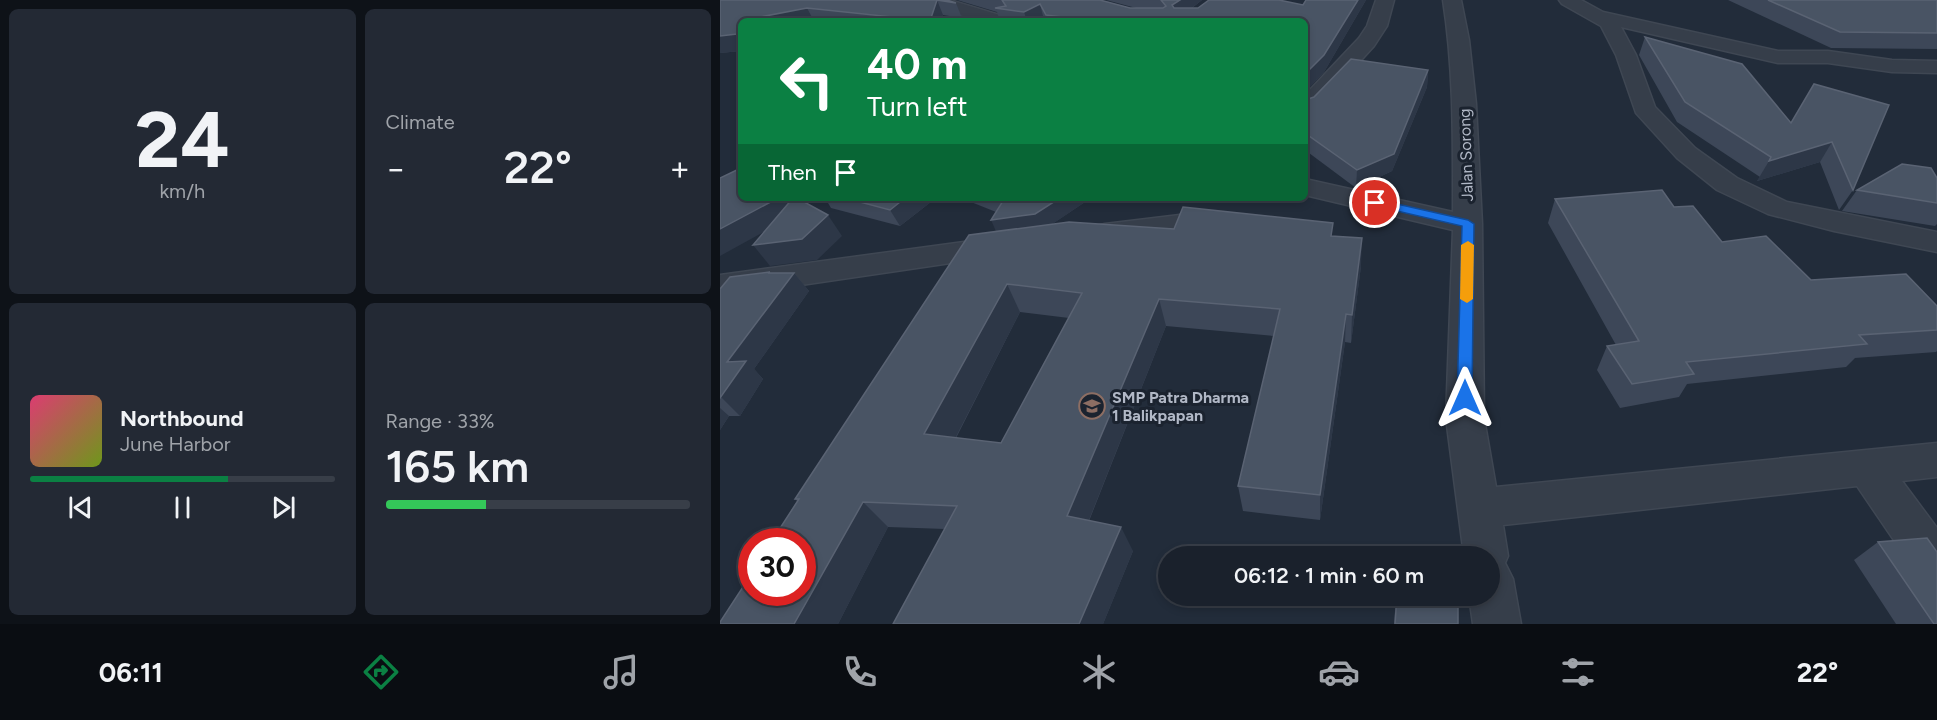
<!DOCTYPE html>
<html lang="en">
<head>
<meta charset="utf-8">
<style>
	body { margin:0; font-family:Figtree,sans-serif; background:#232934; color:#f1f3f6; height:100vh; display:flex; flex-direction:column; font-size:22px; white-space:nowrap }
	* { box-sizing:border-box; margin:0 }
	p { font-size:20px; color:#9fa3a9 }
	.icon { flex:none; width:33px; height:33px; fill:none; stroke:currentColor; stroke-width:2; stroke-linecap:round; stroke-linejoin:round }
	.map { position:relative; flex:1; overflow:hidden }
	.sheet { display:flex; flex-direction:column; gap:9px; padding:9px; background:#0e1218; width:720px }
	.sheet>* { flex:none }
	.banner { position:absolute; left:18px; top:18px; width:570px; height:183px; border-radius:9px; box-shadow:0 3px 9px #0003,0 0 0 2px #383e48; background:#0b8043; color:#fff; overflow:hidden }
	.speed { position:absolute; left:18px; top:528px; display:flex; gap:12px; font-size:30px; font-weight:700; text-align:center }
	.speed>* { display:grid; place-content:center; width:78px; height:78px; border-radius:50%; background:#1a212c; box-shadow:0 3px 9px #0003,0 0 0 2px #383e48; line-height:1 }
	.speed .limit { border:9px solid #d22; background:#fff; color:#111 }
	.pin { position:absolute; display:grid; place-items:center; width:51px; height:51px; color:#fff; margin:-26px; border:3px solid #fff; border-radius:50%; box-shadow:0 2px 6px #0007 }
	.me { position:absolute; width:66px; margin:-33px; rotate:0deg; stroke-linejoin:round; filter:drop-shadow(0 0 4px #0008) }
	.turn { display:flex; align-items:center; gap:21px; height:126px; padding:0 30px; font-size:27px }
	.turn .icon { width:78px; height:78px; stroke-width:2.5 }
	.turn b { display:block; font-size:42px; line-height:51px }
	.then { display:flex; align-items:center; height:57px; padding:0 30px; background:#0003; gap:12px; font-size:22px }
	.big { font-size:45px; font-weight:600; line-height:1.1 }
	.sheet .card { flex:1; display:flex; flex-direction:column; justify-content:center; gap:9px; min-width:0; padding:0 21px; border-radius:9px; background:#232934 }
	.sheet .dial { align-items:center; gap:0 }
	.dial b { font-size:78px; line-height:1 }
	.song { display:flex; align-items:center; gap:18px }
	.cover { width:72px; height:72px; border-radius:9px; background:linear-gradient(135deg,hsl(340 70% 55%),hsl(80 70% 35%)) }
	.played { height:6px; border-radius:3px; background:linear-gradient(90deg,#0b8043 65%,#383e48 65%) }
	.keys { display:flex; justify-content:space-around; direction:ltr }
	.heat { display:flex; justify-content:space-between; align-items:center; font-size:33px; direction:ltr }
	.charge { height:9px; border-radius:4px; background:linear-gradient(90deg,#34c759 33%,#383e48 0) }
	.sheet .tiles { flex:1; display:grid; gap:9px; grid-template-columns:repeat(2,1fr) }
	.trip { position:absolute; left:438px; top:546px; width:342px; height:60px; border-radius:30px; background:#1a212c; box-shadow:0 3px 9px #0003,0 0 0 2px #383e48; font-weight:600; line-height:60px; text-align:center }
	.dock { display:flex; height:96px; justify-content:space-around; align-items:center; background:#0a0d12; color:#9fa3a9 }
	.dock .icon { width:42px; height:42px }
	.dock .on { color:#0b8043 }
	.dock b { font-size:27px; color:#f1f3f6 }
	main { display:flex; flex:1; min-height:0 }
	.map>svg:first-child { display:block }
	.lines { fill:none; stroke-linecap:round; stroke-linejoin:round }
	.minor-casing { stroke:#3f4753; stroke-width:3 }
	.minor { fill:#363e4a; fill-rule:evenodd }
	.wall { fill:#3d4758; fill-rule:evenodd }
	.shaded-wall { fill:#2d3747 }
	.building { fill:#495464; stroke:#5a6373; stroke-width:1.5; fill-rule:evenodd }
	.route { fill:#1a73e8; stroke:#114b97; stroke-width:1.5 }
	.slow { fill:#f59e0b }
	.labels { text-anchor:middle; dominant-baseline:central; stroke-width:6; stroke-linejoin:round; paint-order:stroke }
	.street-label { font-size:16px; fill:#b1b8c6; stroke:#1b232f }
	.poi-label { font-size:16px; font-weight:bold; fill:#b1b8c6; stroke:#1b232f; text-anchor:start }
</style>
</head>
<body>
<main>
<section class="sheet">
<div class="tiles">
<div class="card dial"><b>24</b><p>km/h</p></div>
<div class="card"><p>Climate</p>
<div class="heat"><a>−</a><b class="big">22°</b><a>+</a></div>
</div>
<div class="card">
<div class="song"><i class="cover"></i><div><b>Northbound</b><p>June Harbor</p></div></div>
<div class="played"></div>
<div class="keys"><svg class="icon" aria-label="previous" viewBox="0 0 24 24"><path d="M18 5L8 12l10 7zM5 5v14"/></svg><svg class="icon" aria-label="pause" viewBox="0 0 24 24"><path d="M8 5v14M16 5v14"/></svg><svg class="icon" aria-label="next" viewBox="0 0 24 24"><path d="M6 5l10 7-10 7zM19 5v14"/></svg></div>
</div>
<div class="card"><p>Range · 33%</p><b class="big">165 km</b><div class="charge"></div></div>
</div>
</section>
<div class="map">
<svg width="1217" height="624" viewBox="0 0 1217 624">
	<rect width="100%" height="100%" fill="#222c3a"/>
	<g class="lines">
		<g class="minor-casing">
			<g id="minor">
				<polygon points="202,0 230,0 286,17 289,21 259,21 205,4"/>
				<polygon points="656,0 674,0 667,26 654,46 593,113 585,115 585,95 639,38 647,26"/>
				<path d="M 723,0 L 741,0 L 749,40 L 756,104 L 762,224 L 764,418 L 776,487 L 1217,443 L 1217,477 L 1182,481 L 1217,528 L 1217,586 L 1201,580 L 1137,486 L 783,525 L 788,556 L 785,563 L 793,579 L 801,624 L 753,624 L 749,596 L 770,596 L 770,556 L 744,556 L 726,418 L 733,230 L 585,195 L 585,179 L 733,212 C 733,141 734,70 723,0 Z"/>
				<polygon points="839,0 861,0 883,12 1058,51 1108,51 1172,60 1217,61 1217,73 1172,72 1108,63 1058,63 901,27 916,55 935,107 975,148 1017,178 1067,202 1217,232 1217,252 1114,231 1048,214 997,190 957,158 916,113 896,55 881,26 842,4"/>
				<polygon points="468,214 511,220 515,226 511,232 501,235 468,232 385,242 375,240 370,233 375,226 385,224"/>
				<polygon points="281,237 292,240 296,247 292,254 0,297 0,275"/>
			</g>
		</g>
		<use href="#minor" class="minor"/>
	</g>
	<g class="wall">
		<polygon points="0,0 227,0 236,3 242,18 223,15 221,21 21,21 21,51 0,53"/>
		<polygon points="237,0 380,0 410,8 416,8 386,0 482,0 472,8 478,8 489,0 559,0 583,5 586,0 646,0 604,72 585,92 585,21 325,21 324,20 321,21 280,21 277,12"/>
		<polygon points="1008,0 1217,0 1217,49 1111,48"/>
		<polygon points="925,37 1071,123 1094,84 1133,190 1119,210 1100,162 1037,181 1040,177 957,122 919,55"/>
		<polygon points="708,70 707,87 672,171 636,188 585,150 585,100"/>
		<polygon points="1217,178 1217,224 1215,226 1122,211 1137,190"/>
		<polygon points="105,198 216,198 180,226 111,208"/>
		<path d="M 241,198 L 371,198 L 332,224 L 613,236 L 641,266 L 631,343 L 625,342 L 600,520 L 523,511 L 518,486 L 554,336 L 446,326 L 369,521 L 413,551 L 383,624 L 173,624 L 225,529 L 168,527 L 118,624 L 0,624 L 77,501 L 75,499 L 276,231 L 276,212 ZM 300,312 L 349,318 L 281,443 L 236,438 Z"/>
		<polygon points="835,199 954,207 1002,242 1091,280 1217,330 1217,351 1216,352 1135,358 1126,367 967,384 959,397 900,408 877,370 887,346 896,345 828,223"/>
		<polygon points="51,273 74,273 89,291 34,369 43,379 20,416 9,416 0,430 0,289"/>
		<polygon points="1158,542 1217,624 1176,624 1134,560"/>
		<polygon points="676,596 738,624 674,624"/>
	</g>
	<g class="shaded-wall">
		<polygon points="217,0 223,15 221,21 210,21"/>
		<polygon points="460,0 482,0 455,21 452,5"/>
		<polygon points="638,0 646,0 604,72 585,92 585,74"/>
		<polygon points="320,4 324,20 321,21 307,21 304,12"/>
		<polygon points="87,8 94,21 35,21 40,17"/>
		<polygon points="21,31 21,51 0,53 0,36"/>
		<polygon points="708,70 707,87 672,171 636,188 637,170"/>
		<polygon points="1112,142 1100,162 1037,181 1049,161"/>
		<polygon points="58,198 70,198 80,212 0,256 0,229"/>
		<polygon points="185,198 216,198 180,226 170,210"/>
		<polygon points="340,198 371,198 322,231 278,236 271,220"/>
		<polygon points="108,215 122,236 97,260 50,266 33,245"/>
		<polygon points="642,238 641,266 631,343 632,315"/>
		<polygon points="50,272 63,287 74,273 89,291 34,369 43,379 20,416 1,397 7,362 48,273"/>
		<polygon points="287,284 300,312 224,460 204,434"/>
		<polygon points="439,299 446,326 361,540 347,516"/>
		<polygon points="626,314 625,342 600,520 600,495"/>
		<polygon points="0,408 9,416 0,430"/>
		<polygon points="143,502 168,527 118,624 74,624"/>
		<polygon points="401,527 413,551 383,624 359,624"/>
	</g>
	<g class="building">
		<polygon points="0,0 227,0 236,3 217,0 210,21 87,8 40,17 35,21 21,21 21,31 17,34 0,36"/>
		<polygon points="282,0 380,0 410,8 443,8 446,6 441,0 460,0 452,5 454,8 478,8 489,0 559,0 583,5 586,0 638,0 604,55 585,74 585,21 375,21 326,15 320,4 304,12 275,8 286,6"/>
		<polygon points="1048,0 1217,0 1217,33 1120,32"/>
		<polygon points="925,37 1022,64 1071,123 1094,84 1169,105 1133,190 1112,142 1049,161 1051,157 965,102"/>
		<polygon points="631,59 708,70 674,154 637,170 585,133 585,100 594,97"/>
		<polygon points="1182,164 1211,168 1217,178 1217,203 1137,190"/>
		<polygon points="21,168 21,198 58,198 0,229 0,178"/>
		<polygon points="942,190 954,207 973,206 1002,242 1046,236 1091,280 1186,274 1217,306 1217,330 1139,335 1147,344 966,362 974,374 912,384 887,346 919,341 835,199"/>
		<polygon points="73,198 77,198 108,215 82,239 33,245"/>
		<polygon points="125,198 185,198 170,210"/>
		<polygon points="275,198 340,198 315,214 271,220 283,201"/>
		<path d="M 463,207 L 613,223 L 611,236 L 642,238 L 632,315 L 626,314 L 600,495 L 518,486 L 560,309 L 439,299 L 347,516 L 401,527 L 359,624 L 173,624 L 237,506 L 143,502 L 74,624 L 0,624 L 0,622 L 32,573 L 32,592 L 82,592 L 82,542 L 51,542 L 79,499 L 75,499 L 249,235 L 349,222 L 454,229 ZM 287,284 L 362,293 L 281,443 L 204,434 Z"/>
		<polygon points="50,272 48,273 74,273 7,362 26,361 0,398 0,289 10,277"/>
		<polygon points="1207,538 1217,552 1217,624 1214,624 1158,542"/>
		<polygon points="677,596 694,596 738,601 738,624 675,624"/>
	</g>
	<polygon class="route" points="655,199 748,220 754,224 752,398 750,403 745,405 739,403 737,398 742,226 651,205 651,200"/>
	<polygon class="slow" points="748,241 754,245 753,299 747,303 740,299 741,245"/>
	<defs>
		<g id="school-ring" transform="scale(1.35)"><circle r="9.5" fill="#1b232f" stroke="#8d6e63" stroke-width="1.5"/><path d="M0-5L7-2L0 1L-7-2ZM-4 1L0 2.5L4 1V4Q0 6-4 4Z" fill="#8d6e63"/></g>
	</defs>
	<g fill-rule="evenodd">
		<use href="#school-ring" x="372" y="406"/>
	</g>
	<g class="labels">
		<g class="street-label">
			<text transform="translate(746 155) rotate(-92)">Jalan Sorong</text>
		</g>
		<g class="poi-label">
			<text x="392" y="397">SMP Patra Dharma<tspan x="392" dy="18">1 Balikpapan</tspan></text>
		</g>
	</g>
</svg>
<div class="speed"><div class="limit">30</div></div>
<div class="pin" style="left:655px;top:203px;background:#d93025"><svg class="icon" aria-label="arrive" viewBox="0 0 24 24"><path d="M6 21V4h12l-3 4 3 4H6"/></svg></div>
<svg class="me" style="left:745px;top:398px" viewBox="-20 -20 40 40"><path d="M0-17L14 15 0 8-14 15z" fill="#1a73e8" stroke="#fff" stroke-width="4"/></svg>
<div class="trip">06:12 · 1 min · 60 m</div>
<div class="banner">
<div class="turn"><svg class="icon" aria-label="left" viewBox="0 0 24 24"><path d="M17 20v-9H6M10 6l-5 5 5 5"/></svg><div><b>40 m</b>Turn left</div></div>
<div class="then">Then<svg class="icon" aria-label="arrive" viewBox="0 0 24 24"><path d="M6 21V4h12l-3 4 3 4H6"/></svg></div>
</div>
</div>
</main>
<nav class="dock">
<b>06:11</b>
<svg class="icon on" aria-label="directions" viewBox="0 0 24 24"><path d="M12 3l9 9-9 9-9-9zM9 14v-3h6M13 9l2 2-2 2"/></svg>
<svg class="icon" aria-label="music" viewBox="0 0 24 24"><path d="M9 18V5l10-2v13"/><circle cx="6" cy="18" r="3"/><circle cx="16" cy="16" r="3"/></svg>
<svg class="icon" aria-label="phone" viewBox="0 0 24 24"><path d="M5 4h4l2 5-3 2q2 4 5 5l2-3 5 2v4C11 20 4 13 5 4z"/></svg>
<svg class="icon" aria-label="climate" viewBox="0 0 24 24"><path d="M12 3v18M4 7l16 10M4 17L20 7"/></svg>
<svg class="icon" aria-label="car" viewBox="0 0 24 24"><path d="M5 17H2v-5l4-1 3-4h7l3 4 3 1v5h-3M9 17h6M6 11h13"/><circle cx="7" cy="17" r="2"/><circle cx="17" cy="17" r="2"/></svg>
<svg class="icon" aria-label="filters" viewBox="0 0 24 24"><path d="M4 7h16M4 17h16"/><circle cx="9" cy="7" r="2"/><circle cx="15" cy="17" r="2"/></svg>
<b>22°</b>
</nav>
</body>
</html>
